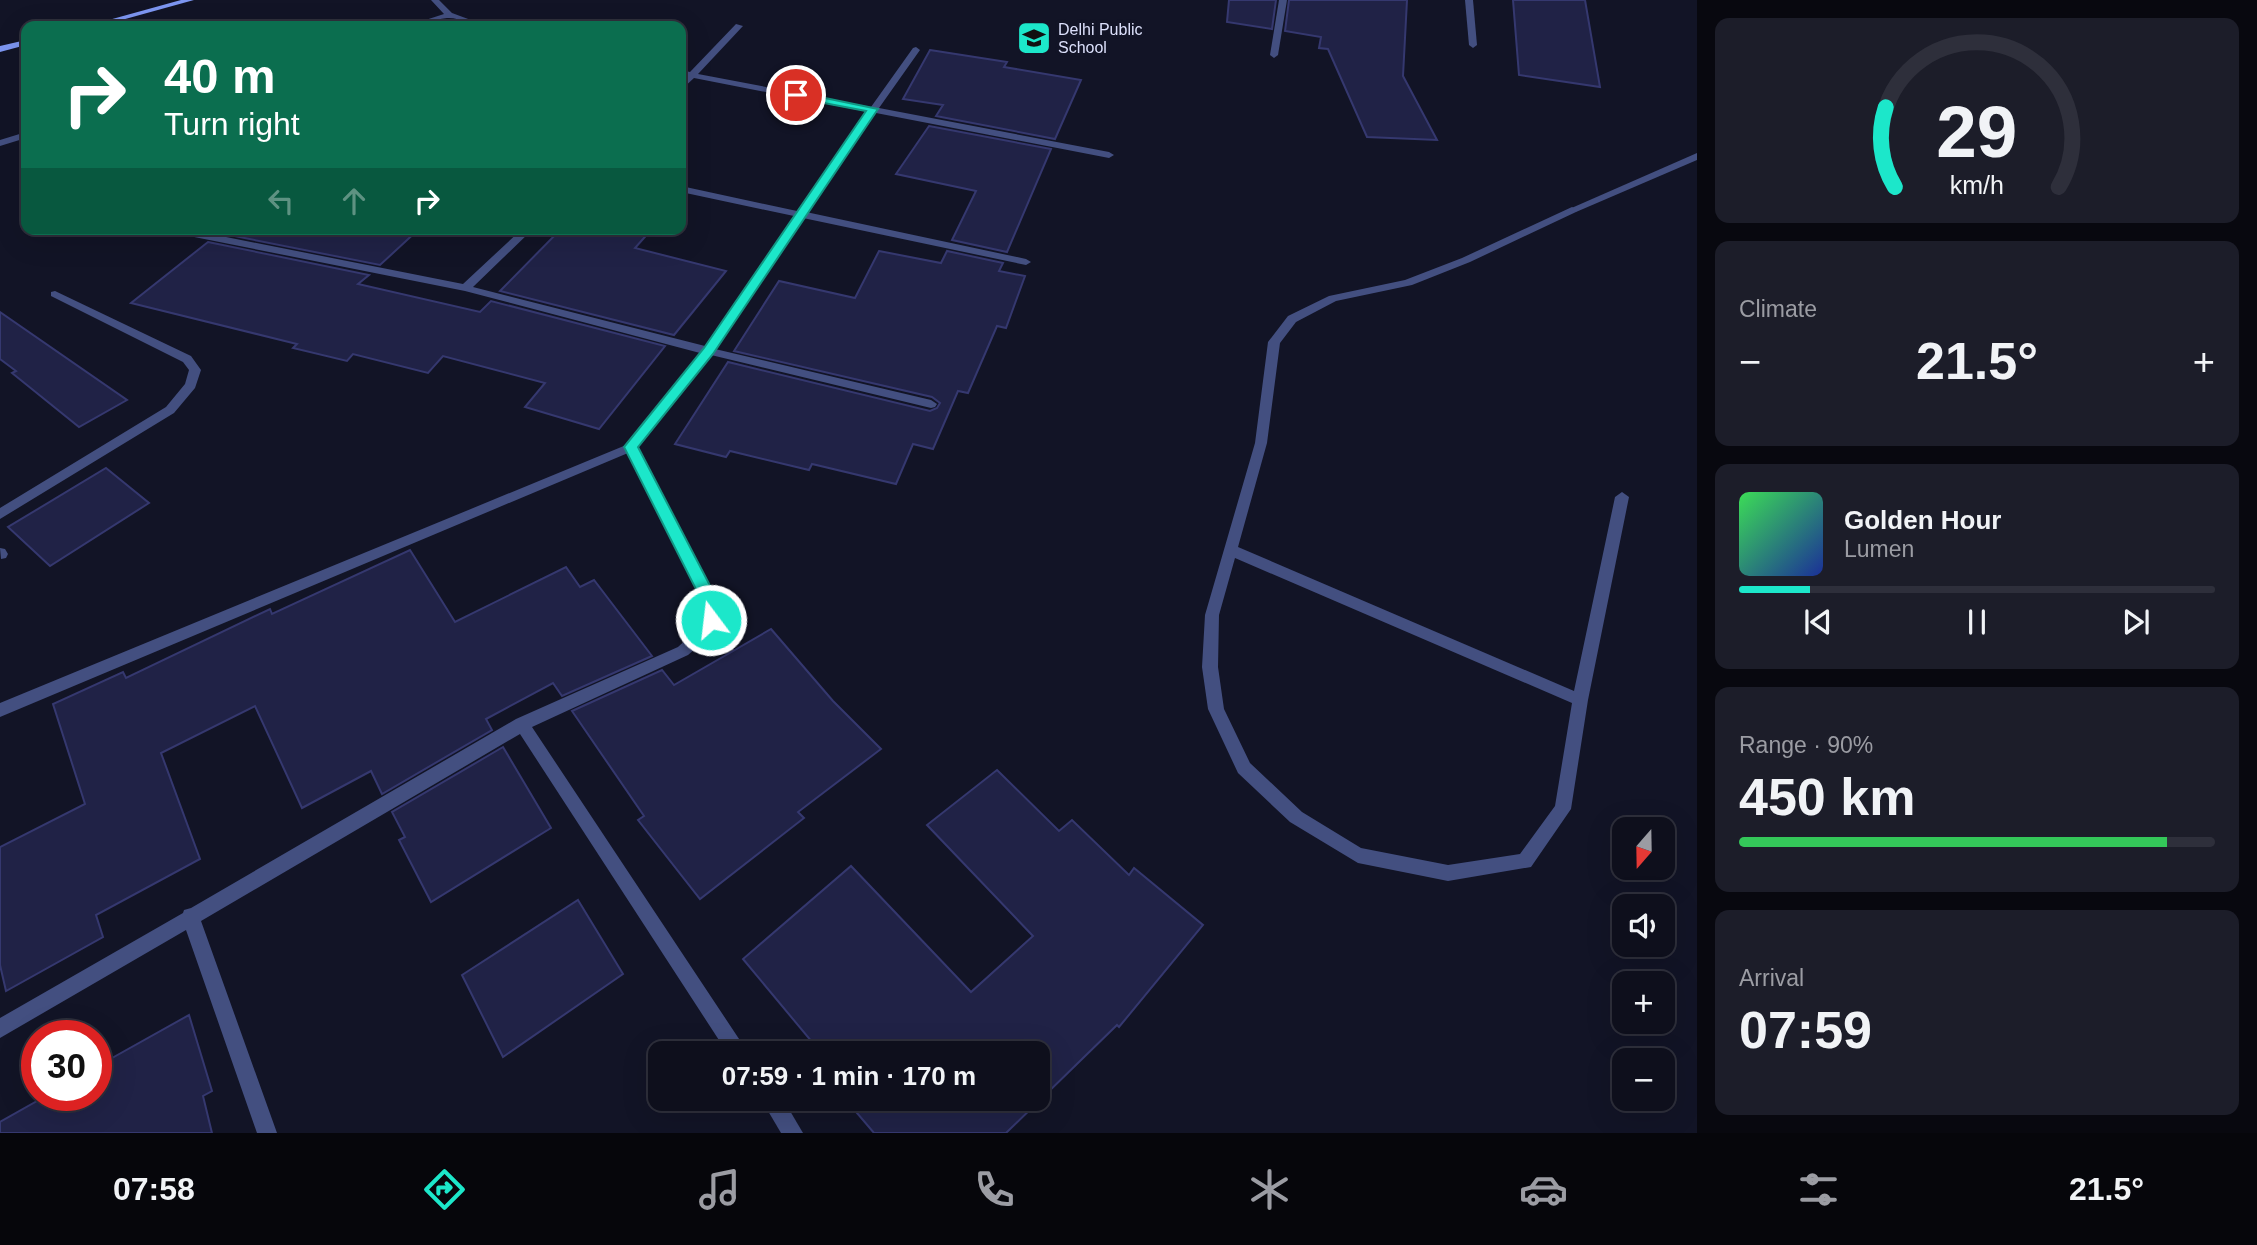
<!DOCTYPE html>
<html lang="en">
<head>
<meta charset="utf-8">
<style>
	body { margin:0; font-family:Arial,sans-serif; background:#1c1d29; color:#f1f3f6; height:100vh; display:flex; flex-direction:column; font-size:26px; white-space:nowrap }
	* { box-sizing:border-box; margin:0 }
	p { font-size:23px; color:#9b9ca3 }
	.icon { flex:none; width:38px; height:38px; fill:none; stroke:currentColor; stroke-width:2; stroke-linecap:round; stroke-linejoin:round }
	.map { position:relative; flex:1; overflow:hidden }
	.details { display:flex; flex-direction:column; gap:18px; padding:18px; background:#08080f; width:560px }
	.details>* { flex:none }
	.guide { position:absolute; left:21px; top:21px; width:665px; height:214px; border-radius:14px; box-shadow:0 7px 28px #0002,0 0 0 2px #2e2f3b; background:#0b6e4f; color:#fff; overflow:hidden }
	.needle { width:46px; rotate:200deg }
	.fabs { position:absolute; left:1612px; top:817px; display:grid; gap:14px }
	.fabs a { display:grid; place-items:center; width:63px; height:63px; border-radius:14px; background:#0e0f1c; box-shadow:0 7px 28px #0002,0 0 0 2px #2e2f3b; font-size:35px }
	.speed { position:absolute; left:21px; top:1020px; display:flex; gap:14px; font-size:35px; font-weight:700; text-align:center }
	.speed>* { display:grid; place-content:center; width:91px; height:91px; border-radius:50%; background:#0e0f1c; box-shadow:0 7px 28px #0002,0 0 0 2px #2e2f3b; line-height:1 }
	.speed .limit { border:10px solid #d22; background:#fff; color:#111 }
	.pin { position:absolute; display:grid; place-items:center; width:60px; height:60px; color:#fff; margin:-30px; border:4px solid #fff; border-radius:50%; box-shadow:0 2px 7px #0007 }
	.me { position:absolute; width:77px; margin:-38px; rotate:345deg; stroke-linejoin:round; filter:drop-shadow(0 0 5px #0008) }
	.turn { display:flex; align-items:center; gap:24px; height:147px; padding:0 28px; font-size:32px }
	.turn .icon { width:91px; height:91px; stroke-width:2.5 }
	.turn b { display:block; font-size:49px; line-height:60px }
	.lanes { display:flex; align-items:center; height:66px; padding:0 28px; background:#0003; justify-content:center; gap:35px; direction:ltr }
	.lanes .off { opacity:.35 }
	.big { font-size:52px; font-weight:600; line-height:1.1 }
	.details .card { flex:1; display:flex; flex-direction:column; justify-content:center; gap:10px; min-width:0; padding:0 24px; border-radius:14px; background:#1c1d29 }
	.details .dial { align-items:center; gap:0 }
	.dial svg { height:182px; overflow:visible; fill:none; stroke:#2e2f3b; stroke-width:7; stroke-linecap:round; text-anchor:middle }
	.dial text { fill:#f1f3f6; stroke:none }
	.song { display:flex; align-items:center; gap:21px }
	.cover { width:84px; height:84px; border-radius:10px; background:linear-gradient(135deg,hsl(130 70% 55%),hsl(230 70% 35%)) }
	.played { height:7px; border-radius:4px; background:linear-gradient(90deg,#1ce7ca 15%,#2e2f3b 15%) }
	.keys { display:flex; justify-content:space-around; direction:ltr }
	.heat { display:flex; justify-content:space-between; align-items:center; font-size:38px; direction:ltr }
	.charge { height:10px; border-radius:5px; background:linear-gradient(90deg,#34c759 90%,#2e2f3b 0) }
	.trip { position:absolute; left:648px; top:1041px; width:402px; height:70px; border-radius:14px; background:#0e0f1c; box-shadow:0 7px 28px #0002,0 0 0 2px #2e2f3b; font-weight:600; line-height:70px; text-align:center }
	.tab-bar { display:flex; height:112px; justify-content:space-around; align-items:center; background:#06060b; color:#9b9ca3 }
	.tab-bar .icon { width:49px; height:49px }
	.tab-bar .on { color:#1ce7ca }
	.tab-bar b { font-size:32px; color:#f1f3f6 }
	main { display:flex; flex:1; min-height:0 }
	.map>svg:first-child { display:block }
	.building { fill:#202246; stroke:#35386f; stroke-width:2 }
	.lines { fill:none; stroke-linecap:round; stroke-linejoin:round }
	.service { fill:#434f80; fill-rule:evenodd }
	.minor { fill:#434f80; fill-rule:evenodd }
	.secondary { fill:#7d96f1; fill-rule:evenodd }
	.route { fill:#1ce7ca; stroke:#129683; stroke-width:2 }
	.labels { text-anchor:middle; dominant-baseline:central; stroke-width:7; stroke-linejoin:round; paint-order:stroke }
	.far-poi-label { font-size:16px; fill:#dce0fb; stroke:#121426; text-anchor:start }
</style>
</head>
<body>
<main>
<div class="map">
<svg width="1697" height="1133" viewBox="0 0 1697 1133">
	<rect width="100%" height="100%" fill="#121426"/>
	<g class="building">
		<polygon points="1229,0 1276,0 1272,29 1227,22"/>
		<polygon points="1289,0 1407,0 1403,76 1437,140 1367,137 1328,49 1319,48 1321,37 1285,31"/>
		<polygon points="1513,0 1585,0 1600,87 1519,75"/>
		<polygon points="930,50 1007,62 1004,67 1081,80 1055,139 936,116 943,105 903,99"/>
		<polygon points="929,126 1051,149 1007,252 952,240 976,191 896,174"/>
		<polygon points="224,229 419,229 380,265 219,233"/>
		<polygon points="561,229 652,229 635,248 726,271 674,335 500,291"/>
		<polygon points="208,242 369,275 358,284 480,312 491,301 665,346 599,429 525,407 545,383 443,356 428,373 353,354 347,361 293,348 297,344 131,303"/>
		<polygon points="879,251 941,263 947,251 1003,263 999,271 1025,276 1006,328 997,326 968,393 958,391 933,449 913,444 896,484 812,464 809,470 730,451 726,457 675,444 728,362 930,411 937,408 940,403 932,397 734,351 779,281 855,298"/>
		<polygon points="0,312 127,400 79,427 12,373 16,371 0,359"/>
		<polygon points="106,468 149,503 50,566 8,527"/>
		<polygon points="410,550 455,622 566,567 580,587 594,580 652,656 562,696 553,683 486,719 492,730 382,794 371,771 302,808 255,706 161,753 200,859 96,915 103,937 6,991 0,965 0,847 85,804 53,704 123,672 126,678 270,609 272,614"/>
		<polygon points="771,629 833,701 881,749 798,812 804,818 700,899 638,820 644,816 572,711 662,670 674,685"/>
		<polygon points="503,747 551,828 431,902 399,840 405,837 392,812"/>
		<polygon points="997,770 1059,831 1072,820 1129,875 1134,868 1203,925 1119,1027 1117,1025 1006,1133 874,1133 857,1113 871,1099 1038,1099 1038,1054 822,1054 743,959 851,866 971,992 1033,936 927,825"/>
		<polygon points="578,900 623,974 503,1057 462,975"/>
		<polygon points="189,1015 212,1091 203,1096 212,1133 0,1133 0,1122 46,1096 96,1096 96,1067"/>
	</g>
	<g class="lines">
		<g class="service">
			<path d="M 1572,207 L 1577,210 L 1576,212 L 1470,262 L 1412,285 L 1336,301 L 1296,322 L 1280,343 L 1267,443 L 1238,547 L 1574,691 L 1615,497 L 1622,492 L 1629,497 L 1588,700 L 1571,809 L 1531,867 L 1448,881 L 1358,863 L 1290,822 L 1238,773 L 1208,709 L 1202,667 L 1205,615 L 1255,443 L 1268,342 L 1288,316 L 1329,296 L 1405,280 L 1462,258 ZM 1235,558 L 1572,703 L 1555,806 L 1520,854 L 1448,865 L 1361,848 L 1302,812 L 1250,763 L 1224,709 L 1218,667 L 1219,615 Z"/>
			<path d="M 643,428 L 649,432 L 635,450 L 627,450 L 625,447 C 629,440 635,430 643,428 Z"/>
		</g>
		<g class="minor">
			<path d="M 431,0 L 439,0 L 452,13 L 487,26 C 473,27 460,17 447,18 C 433,19 422,26 407,26 L 444,14 Z"/>
			<polygon points="1279,0 1287,0 1278,55 1274,58 1270,55"/>
			<polygon points="1465,0 1473,0 1477,45 1473,48 1469,45"/>
			<polygon points="261,24 265,24 269,26 260,26"/>
			<polygon points="736,24 743,26 698,74 871,107 913,48 916,47 920,50 879,108 1109,152 1114,155 1109,158 876,113 806,212 1026,259 1031,262 1026,265 803,218 715,349 931,400 937,404 935,407 931,408 711,355 647,435 643,436 637,432 639,429 700,353 465,291 169,232 164,229 186,229 463,284 522,229 533,229 473,287 705,346 794,216 681,192 681,186 797,211 868,112 694,78 681,90 681,82 686,77 681,76 681,70 690,72"/>
			<polygon points="26,132 26,138 0,146 0,140"/>
			<polygon points="1697,153 1697,160 1576,212 1567,210"/>
			<polygon points="55,291 191,356 201,370 195,388 174,413 0,519 0,508 166,407 185,384 189,370 183,362 51,296 51,292"/>
			<path d="M 631,443 L 637,447 L 717,601 L 718,620 L 716,624 L 702,643 L 688,655 L 532,727 L 749,1054 L 728,1054 L 520,734 L 201,921 L 277,1133 L 257,1133 L 186,930 L 0,1038 L 0,1018 L 183,913 L 184,910 L 191,908 L 516,719 L 678,647 C 696,631 704,626 703,601 L 628,453 L 0,717 L 0,703 Z"/>
			<polygon points="0,548 5,549 8,554 6,558 1,559"/>
			<polygon points="761,1099 783,1099 803,1133 781,1133"/>
		</g>
		<g class="secondary">
			<polygon points="181,0 194,0 100,26 87,26"/>
			<polygon points="26,40 26,45 0,52 0,46"/>
		</g>
	</g>
	<polygon class="route" points="796,92 878,109 713,354 638,447 718,601 720,620 717,625 706,625 702,601 624,447 704,348 866,111 792,97 792,93"/>
	<defs>
		<g id="school-square" transform="scale(1.75)"><rect x="-9" y="-9" width="18" height="18" rx="4" fill="#1ce7ca" stroke="#121426"/><path d="M0-5L7-2L0 1L-7-2ZM-4 1L0 2.5L4 1V4Q0 6-4 4Z" fill="#111"/></g>
	</defs>
	<g fill-rule="evenodd">
		<use href="#school-square" x="1034" y="38"/>
	</g>
	<g class="labels">
		<g class="far-poi-label">
			<text x="1058" y="29">Delhi Public<tspan x="1058" dy="18">School</tspan></text>
		</g>
	</g>
</svg>
<div class="fabs">
<a><svg class="needle" viewBox="-14 -14 28 28"><path d="M0-13l5 13h-10z" fill="#e53935"/><path d="M0 13l5-13h-10z" fill="#9b9ca3"/></svg></a>
<a><svg class="icon" aria-label="sound" viewBox="0 0 24 24"><path d="M4 9h4l5-4v14l-5-4H4zM17 9q2 3 0 6"/></svg></a>
<a>+</a>
<a>−</a>
</div>
<div class="speed"><div class="limit">30</div></div>
<div class="pin" style="left:796px;top:95px;background:#d93025"><svg class="icon" aria-label="arrive" viewBox="0 0 24 24"><path d="M6 21V4h12l-3 4 3 4H6"/></svg></div>
<svg class="me" style="left:711px;top:620px" viewBox="-20 -20 40 40"><circle r="17" fill="#1ce7ca" stroke="#fff" stroke-width="3"/><path d="M0-11L8 9 0 5-8 9z" fill="#fff"/></svg>
<div class="trip">07:59 · 1 min · 170 m</div>
<div class="guide">
<div class="turn"><svg class="icon" aria-label="right" viewBox="0 0 24 24"><path d="M7 20v-9h11M14 6l5 5-5 5"/></svg><div><b>40 m</b>Turn right</div></div>
<div class="lanes"><svg class="icon off" aria-label="left" viewBox="0 0 24 24"><path d="M17 20v-9H6M10 6l-5 5 5 5"/></svg><svg class="icon off" aria-label="ahead" viewBox="0 0 24 24"><path d="M12 20V5M6 11l6-6 6 6"/></svg><svg class="icon" aria-label="right" viewBox="0 0 24 24"><path d="M7 20v-9h11M14 6l5 5-5 5"/></svg></div>
</div>
</div>
<section class="details">
<div class="card dial"><svg viewBox="0 0 100 80">
<path d="M14 69A42 42 0 1 1 86 69"/>
<path d="M14 69A42 42 0 0 1 10 34" stroke="#1ce7ca"/>
<text x="50" y="56" font-size="32" font-weight="700">29</text>
<text x="50" y="72" font-size="11">km/h</text>
</svg></div>
<div class="card"><p>Climate</p>
<div class="heat"><a>−</a><b class="big">21.5°</b><a>+</a></div>
</div>
<div class="card">
<div class="song"><i class="cover"></i><div><b>Golden Hour</b><p>Lumen</p></div></div>
<div class="played"></div>
<div class="keys"><svg class="icon" aria-label="previous" viewBox="0 0 24 24"><path d="M18 5L8 12l10 7zM5 5v14"/></svg><svg class="icon" aria-label="pause" viewBox="0 0 24 24"><path d="M8 5v14M16 5v14"/></svg><svg class="icon" aria-label="next" viewBox="0 0 24 24"><path d="M6 5l10 7-10 7zM19 5v14"/></svg></div>
</div>
<div class="card"><p>Range · 90%</p><b class="big">450 km</b><div class="charge"></div></div>
<div class="card"><p>Arrival</p><b class="big">07:59</b></div>
</section>
</main>
<nav class="tab-bar">
<b>07:58</b>
<svg class="icon on" aria-label="directions" viewBox="0 0 24 24"><path d="M12 3l9 9-9 9-9-9zM9 14v-3h6M13 9l2 2-2 2"/></svg>
<svg class="icon" aria-label="music" viewBox="0 0 24 24"><path d="M9 18V5l10-2v13"/><circle cx="6" cy="18" r="3"/><circle cx="16" cy="16" r="3"/></svg>
<svg class="icon" aria-label="phone" viewBox="0 0 24 24"><path d="M5 4h4l2 5-3 2q2 4 5 5l2-3 5 2v4C11 20 4 13 5 4z"/></svg>
<svg class="icon" aria-label="climate" viewBox="0 0 24 24"><path d="M12 3v18M4 7l16 10M4 17L20 7"/></svg>
<svg class="icon" aria-label="car" viewBox="0 0 24 24"><path d="M5 17H2v-5l4-1 3-4h7l3 4 3 1v5h-3M9 17h6M6 11h13"/><circle cx="7" cy="17" r="2"/><circle cx="17" cy="17" r="2"/></svg>
<svg class="icon" aria-label="filters" viewBox="0 0 24 24"><path d="M4 7h16M4 17h16"/><circle cx="9" cy="7" r="2"/><circle cx="15" cy="17" r="2"/></svg>
<b>21.5°</b>
</nav>
</body>
</html>
